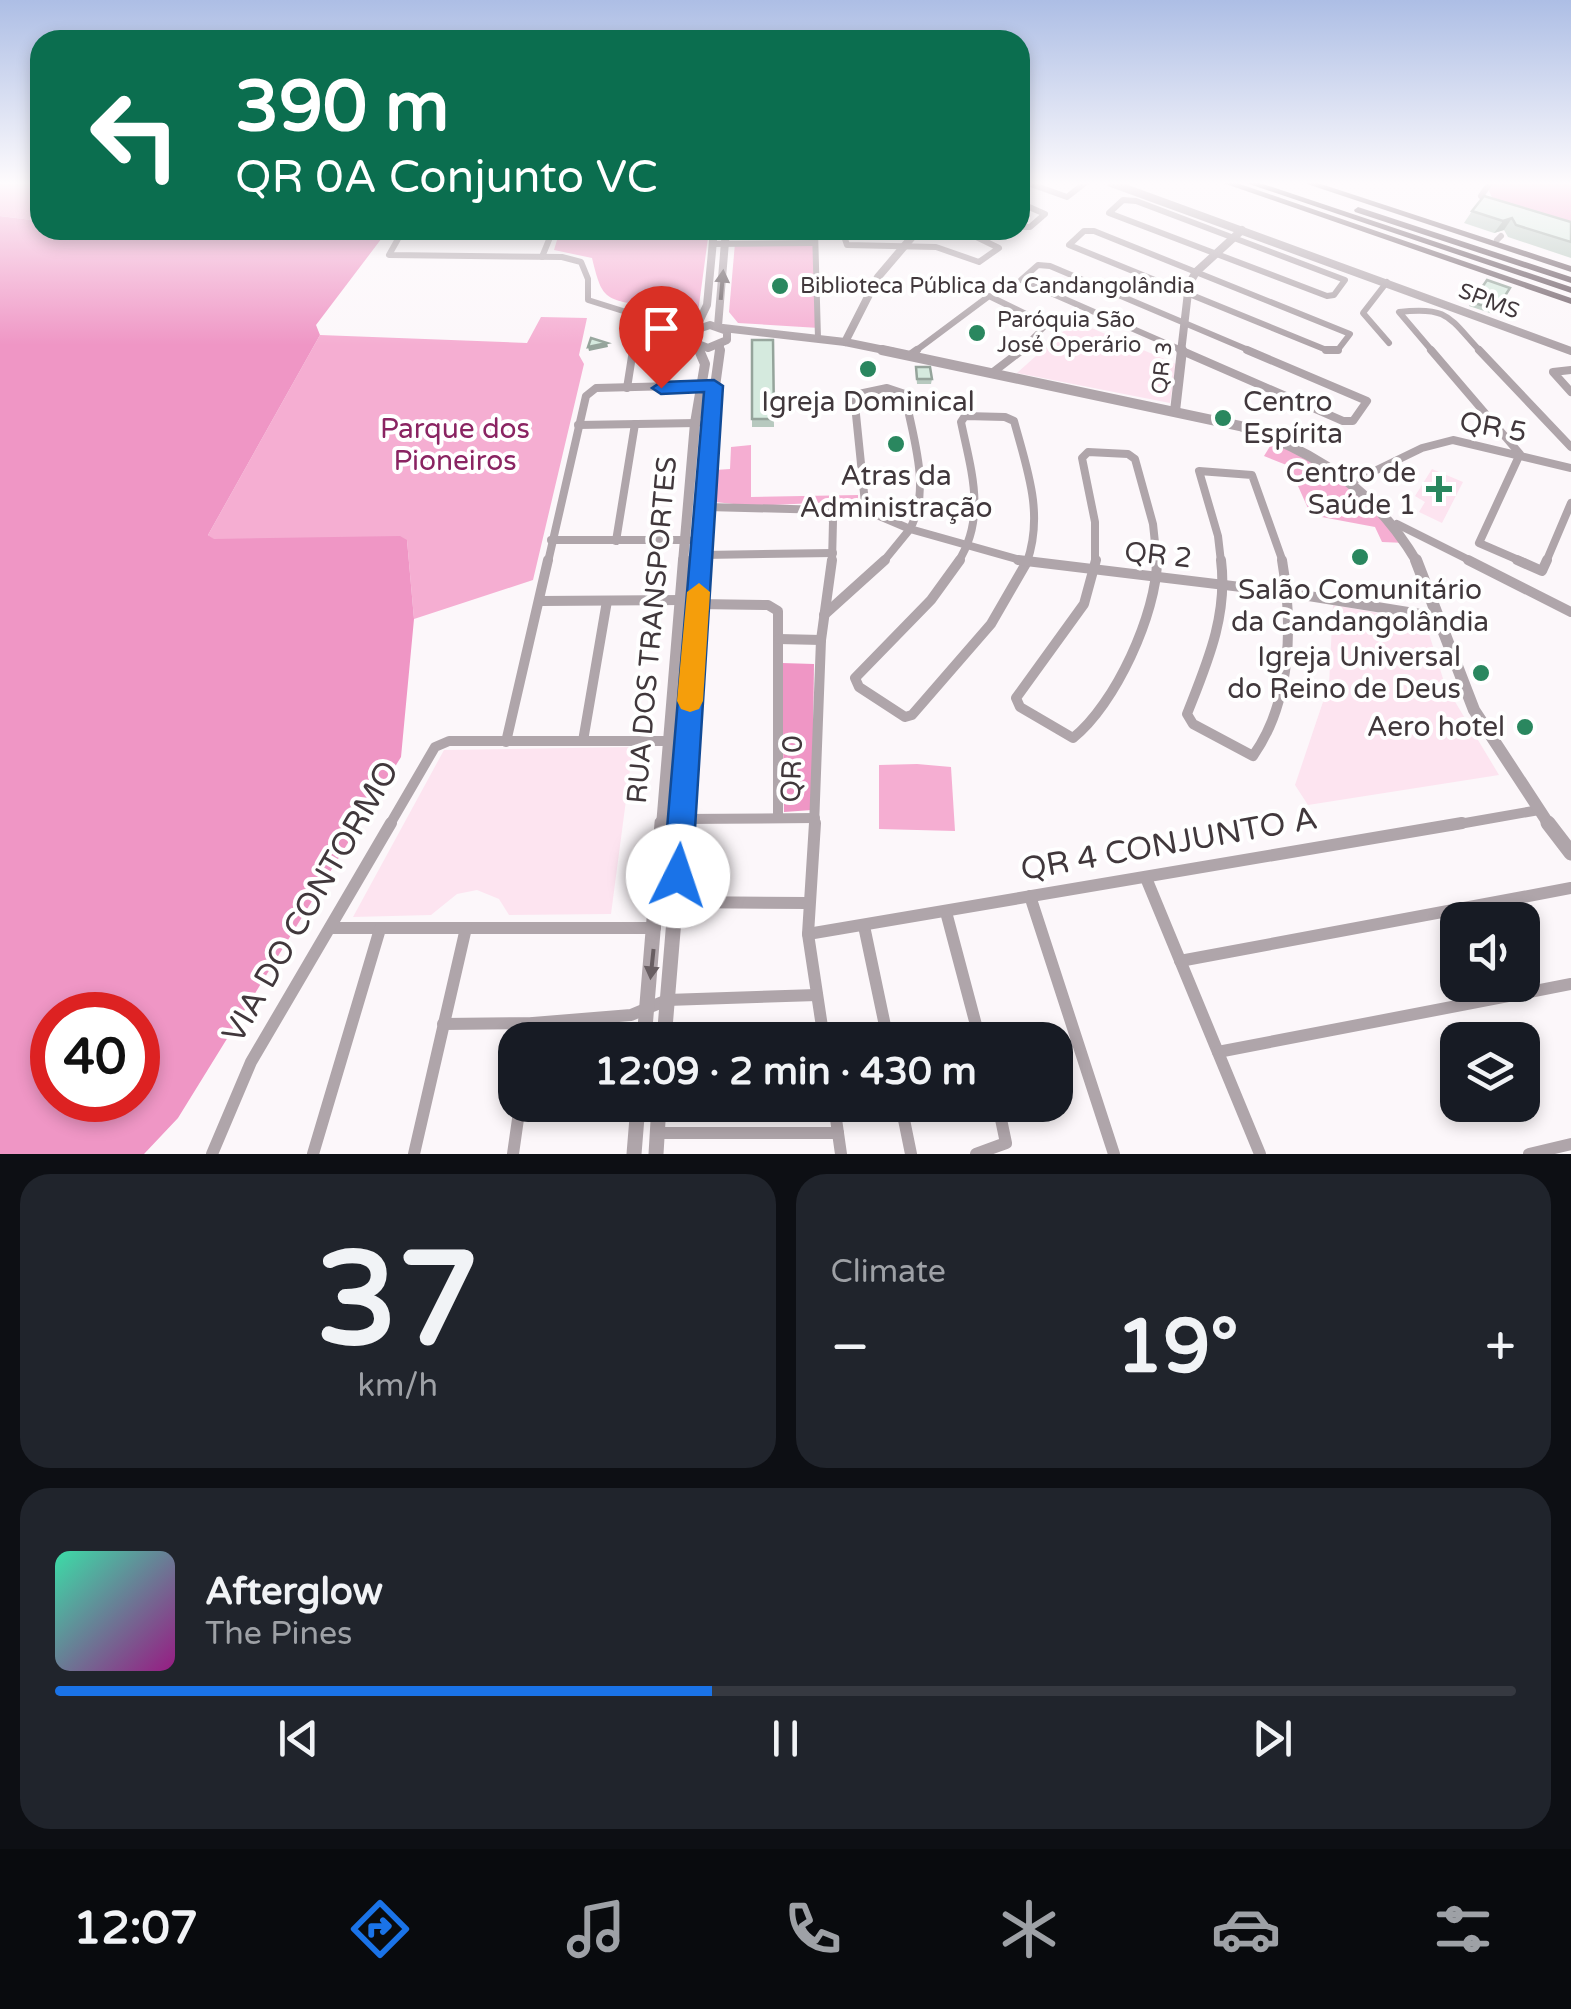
<!DOCTYPE html>
<html lang="en">
<head>
<meta charset="utf-8">
<style>
	body { margin:0; font-family:"Varela Round",sans-serif; background:#20242c; color:#f1f3f6; height:100vh; display:flex; flex-direction:column; font-size:38px; white-space:nowrap }
	* { box-sizing:border-box; margin:0 }
	p { font-size:32px; color:#9ea1a6 }
	.icon { flex:none; width:55px; height:55px; fill:none; stroke:currentColor; stroke-width:2; stroke-linecap:round; stroke-linejoin:round }
	.map { position:relative; height:1154px; overflow:hidden }
	.side { display:flex; flex-direction:column; gap:20px; padding:20px; background:#0d0f14; flex:1 }
	.side>* { flex:none }
	.banner { position:absolute; left:30px; top:30px; width:1000px; height:210px; border-radius:30px; box-shadow:0 5px 15px #0003; background:#0b6e4f; color:#fff; overflow:hidden }
	.fabs { position:absolute; left:1440px; top:902px; display:grid; gap:20px }
	.fabs a { display:grid; place-items:center; width:100px; height:100px; border-radius:20px; background:#171b24; box-shadow:0 5px 15px #0003; font-size:50px }
	.speed { position:absolute; left:30px; top:992px; display:flex; gap:20px; font-size:50px; font-weight:700; text-align:center }
	.speed>* { display:grid; place-content:center; width:130px; height:130px; border-radius:50%; background:#171b24; box-shadow:0 5px 15px #0003; line-height:1 }
	.speed .limit { border:15px solid #d22; background:#fff; color:#111 }
	.pin { position:absolute; display:grid; place-items:center; width:85px; height:85px; color:#fff; margin:-102px -42px; border-radius:50% 50% 50% 0; rotate:-45deg; box-shadow:0 0 10px #0007 }
	.pin .icon { rotate:45deg }
	.me { position:absolute; width:110px; margin:-55px; rotate:4deg; stroke-linejoin:round; filter:drop-shadow(0 0 8px #0008) }
	.turn { display:flex; align-items:center; gap:35px; height:210px; padding:0 40px; font-size:45px }
	.turn .icon { width:130px; height:130px; stroke-width:2.5 }
	.turn b { display:block; font-size:70px; line-height:85px }
	.big { font-size:75px; font-weight:700; line-height:1.1 }
	.side .card { flex:1; display:flex; flex-direction:column; justify-content:center; gap:15px; min-width:0; padding:0 35px; border-radius:30px; background:#20242c }
	.side .dial { align-items:center; gap:0 }
	.dial b { font-size:130px; line-height:1 }
	.song { display:flex; align-items:center; gap:30px }
	.cover { width:120px; height:120px; border-radius:15px; background:linear-gradient(135deg,hsl(160 70% 55%),hsl(310 70% 35%)) }
	.played { height:10px; border-radius:5px; background:linear-gradient(90deg,#1a73e8 45%,#363941 45%) }
	.keys { display:flex; justify-content:space-around; direction:ltr }
	.heat { display:flex; justify-content:space-between; align-items:center; font-size:55px; direction:ltr }
	.side .tiles { flex:1; display:grid; gap:20px; grid-template-columns:1fr 1fr }
	.card:last-child { grid-column:span 2 }
	.trip { position:absolute; left:498px; top:1022px; width:575px; height:100px; border-radius:30px; background:#171b24; box-shadow:0 5px 15px #0003; font-weight:700; line-height:100px; text-align:center }
	.tab-bar { display:flex; height:160px; justify-content:space-around; align-items:center; background:#090b0e; color:#9ea1a6 }
	.tab-bar .icon { width:70px; height:70px }
	.tab-bar .current { color:#1a73e8 }
	.tab-bar b { font-size:45px; color:#f1f3f6 }
	.map>svg:first-child { display:block }
	.built { fill:#fde4f0 }
	.green { fill:#f5aed2 }
	.forest { fill:#ef96c5; fill-rule:evenodd }
	.lines { fill:none; stroke-linecap:round; stroke-linejoin:round }
	.minor-far3 { stroke:#afa5aa; stroke-width:6 }
	.minor-far2 { stroke:#afa5aa; stroke-width:8 }
	.minor-far1 { stroke:#afa5aa; stroke-width:10 }
	.minor { stroke:#afa5aa; stroke-width:12 }
	.tertiary-far3 { stroke:#afa5aa; stroke-width:8 }
	.tertiary-far2 { stroke:#afa5aa; stroke-width:10 }
	.tertiary-far1 { stroke:#afa5aa; stroke-width:12 }
	.tertiary { stroke:#afa5aa; stroke-width:15 }
	.primary { fill:#716169; fill-rule:evenodd }
	.trunk { fill:#66555e; fill-rule:evenodd }
	.wall { fill:#b7c9bf }
	.shaded-wall { fill:#95a49b }
	.building { fill:#d5eade; stroke:#95a49b; stroke-width:2.5 }
	.oneway { fill:#685e62 }
	.route { fill:#1a73e8; stroke:#114b97; stroke-width:2.5 }
	.slow { fill:#f59e0b }
	.poi-dot { fill:#2a875f; stroke:#fff; stroke-width:4 }
	.labels { text-anchor:middle; dominant-baseline:central; stroke-width:8; stroke-linejoin:round; paint-order:stroke }
	.far-poi-label { font-size:22px; fill:#41383c; stroke:#fff; text-anchor:start }
	.far-street-label { font-size:22px; fill:#41383c; stroke:#fff }
	.poi-label { font-size:28px; fill:#41383c; stroke:#fff }
	.street-label { font-size:28px; fill:#41383c; stroke:#fff }
	.park-label { font-size:28px; fill:#8a2462; stroke:#fff }
	.near-street-label { font-size:32px; fill:#41383c; stroke:#fff }
</style>
</head>
<body>
<div class="map">
<svg width="1571" height="1154" viewBox="0 0 1571 1154">
	<rect width="100%" height="100%" fill="#fcf7fa"/>
	<g class="built">
		<polygon points="1075,321 1176,364 1170,403 1017,373"/>
		<polygon points="1432,469 1463,482 1442,523 1419,512 1425,502 1415,496"/>
		<polygon points="1333,605 1425,621 1445,685 1499,775 1308,805 1295,785 1329,684"/>
		<polygon points="633,747 611,914 509,915 499,899 477,890 457,894 431,915 353,917 444,750"/>
	</g>
	<g class="green">
		<polygon points="40,183 40,221 0,216 0,184"/>
		<polygon points="1571,183 1571,227 1494,202 1486,184"/>
		<path d="M 560,230 L 709,230 L 698,313 L 648,314 L 645,306 C 604,299 602,299 592,258 L 554,250 Z"/>
		<polygon points="813,242 819,328 738,323 729,312 735,243"/>
		<polygon points="541,317 587,318 579,355 584,364 533,580 414,619 407,540 213,539 208,535 320,335 527,343"/>
		<polygon points="1275,438 1333,469 1406,543 1382,542 1375,527 1311,515 1289,466 1264,456"/>
		<polygon points="751,445 751,497 858,495 858,501 752,506 715,502 715,470 730,469 731,447"/>
		<polygon points="917,764 951,767 955,831 879,829 879,765"/>
	</g>
	<g class="forest">
		<path d="M 0,216 L 40,221 L 40,230 L 388,230 L 316,325 L 320,335 L 208,535 L 214,539 L 400,536 L 407,540 L 414,619 L 401,757 L 178,1118 L 144,1154 L 0,1154 ZM 52,1015 L 138,1015 L 138,1100 L 52,1100 Z"/>
		<polygon points="782,663 814,664 812,810 784,812"/>
	</g>
	<g class="lines">
		<g class="minor-far3">
			<polyline points="1028,183 1067,197 1085,183"/>
			<polyline points="1490,183 1481,196 1492,204"/>
			<polygon points="1123,200 1136,201 1345,280 1334,295 1327,296 1109,213"/>
			<polyline points="1020,203 1045,214 1030,227 1020,227"/>
			<polyline points="403,230 389,255 562,257 581,262 588,279 588,300 639,316 633,352"/>
			<polyline points="815,230 818,338"/>
			<polyline points="842,230 847,245 936,247 979,262 999,248 962,230"/>
			<polygon points="1084,231 1094,231 1350,334 1337,351 1329,351 1069,245"/>
			<polyline points="401,233 508,232"/>
			<polyline points="1497,240 1501,236"/>
			<polyline points="713,244 815,243"/>
			<polyline points="542,257 553,230"/>
			<polyline points="1387,282 1363,313 1389,343"/>
			<polyline points="914,352 989,296 1036,319 1044,327 1019,352"/>
			<polyline points="1186,352 1021,280 1038,265 1050,266 1253,352"/>
			<path d="M 1433,352 L 1399,312 C 1449,306 1449,318 1481,352"/>
		</g>
		<g class="minor-far2">
			<polyline points="1180,350 1343,421 1353,421 1367,401 1247,350"/>
			<polyline points="1326,350 1338,350"/>
			<polyline points="1431,350 1520,454 1479,543 1523,562"/>
			<polyline points="1479,350 1571,447"/>
			<polyline points="910,355 917,350"/>
			<polyline points="1571,370 1553,372 1571,392"/>
			<polyline points="992,373 1022,350"/>
			<polyline points="627,388 633,350"/>
			<path d="M 887,388 L 905,394 C 912,437 932,487 910,529 L 877,515 L 865,503 L 854,395 Z"/>
			<polyline points="578,425 697,423"/>
			<polyline points="1354,481 1422,448 1453,440 1571,468"/>
			<polyline points="707,507 828,510 833,521 832,562"/>
			<polyline points="1397,524 1473,562"/>
			<polyline points="910,529 1027,562"/>
			<polyline points="551,540 688,540"/>
			<polyline points="616,541 635,424"/>
			<polyline points="703,555 833,553"/>
			<polyline points="548,562 586,396 596,388 713,385"/>
			<polyline points="883,562 910,529"/>
			<path d="M 958,562 C 987,517 971,470 961,422 L 965,416 L 1005,417 L 1014,421 C 1027,469 1044,513 1027,562"/>
			<polyline points="1095,562 1095,522 1082,458 1088,452 1128,454 1135,459 1153,524 1157,562"/>
			<polyline points="1221,562 1218,536 1199,471 1252,475 1283,562"/>
			<polyline points="1546,562 1571,503"/>
		</g>
		<g class="minor-far1">
			<polyline points="960,560 931,600 855,678 859,687 905,717 912,715 991,624 1028,560"/>
			<polyline points="1018,560 1290,593 1439,617"/>
			<path d="M 1096,560 L 1084,604 L 1016,698 L 1020,707 L 1073,738 C 1115,705 1157,613 1157,560"/>
			<path d="M 1221,560 C 1228,616 1207,663 1187,714 L 1193,724 L 1253,756 C 1292,701 1293,624 1282,560"/>
			<polyline points="1468,560 1571,612"/>
			<polyline points="1517,560 1542,571 1547,560"/>
			<polyline points="541,601 683,600"/>
			<polyline points="697,604 768,605 778,611 778,817"/>
			<polyline points="824,615 885,560"/>
			<polyline points="779,639 821,640"/>
			<polyline points="583,741 607,601"/>
			<polyline points="506,742 548,560"/>
			<polyline points="682,819 815,818"/>
			<polyline points="389,826 435,747 449,741 687,741"/>
			<polyline points="814,826 821,640 832,560"/>
			<polyline points="1448,826 1539,810"/>
		</g>
		<g class="minor">
			<polyline points="815,823 808,934 824,1040"/>
			<polyline points="1146,878 1260,1154"/>
			<polyline points="1030,896 1114,1154"/>
			<polyline points="676,902 808,903"/>
			<polyline points="946,912 980,1040"/>
			<polyline points="864,926 888,1040"/>
			<polyline points="330,928 655,928"/>
			<polyline points="808,934 1462,823"/>
			<polyline points="1180,961 1571,888"/>
			<polyline points="443,1024 533,1023 631,1015 667,1000 817,995"/>
			<polyline points="531,1040 533,1023"/>
			<polyline points="1218,1052 1571,984"/>
			<polyline points="834,1105 841,1154"/>
			<polyline points="901,1105 911,1154"/>
			<polyline points="657,1133 838,1133"/>
			<polyline points="212,1154 251,1062 391,823"/>
			<polyline points="313,1154 380,929"/>
			<polyline points="414,1154 466,928"/>
			<polyline points="513,1154 520,1105"/>
			<polyline points="976,1154 1006,1143 998,1105"/>
			<polyline points="1529,1154 1571,1144"/>
		</g>
		<g class="tertiary-far3">
			<polyline points="1111,183 1571,351"/>
			<polygon points="710,325 727,331 727,340 708,348 693,342 695,330"/>
			<polyline points="718,326 726,230"/>
			<polyline points="723,328 845,342 894,352"/>
			<polyline points="695,330 707,305 714,230"/>
			<polyline points="845,342 878,277 918,230"/>
			<polyline points="697,345 700,352"/>
			<polyline points="719,352 720,346"/>
			<polyline points="1181,352 1189,284 1196,272 1242,230"/>
		</g>
		<g class="tertiary-far2">
			<path d="M 882,350 L 1240,426 C 1318,452 1375,491 1417,562"/>
			<polyline points="1175,411 1182,350"/>
			<polyline points="683,562 695,423 705,364 699,350"/>
			<polyline points="703,562 710,423 720,350"/>
		</g>
		<g class="tertiary-far1">
			<polyline points="1416,560 1474,710 1550,826"/>
			<polyline points="662,826 684,560"/>
			<polyline points="681,826 703,560"/>
		</g>
		<g class="tertiary">
			<polyline points="1548,823 1571,853"/>
			<polyline points="644,1040 662,823"/>
			<polyline points="664,1040 682,823"/>
			<polyline points="634,1154 638,1105"/>
			<polyline points="656,1154 659,1105"/>
		</g>
		<g class="primary">
			<polygon points="1223,183 1237,183 1571,298 1571,304"/>
			<polygon points="1304,183 1318,183 1571,266 1571,272"/>
		</g>
		<g class="trunk">
			<polygon points="1246,183 1260,183 1571,287 1571,293"/>
			<polygon points="1358,207 1571,277 1571,283 1355,212 1354,210"/>
		</g>
	</g>
	<g class="wall">
		<polygon points="1472,211 1571,222 1571,258 1508,237 1504,230 1494,233 1464,223"/>
		<polygon points="1487,280 1510,288 1493,314 1469,306"/>
		<polygon points="752,340 773,340 774,427 752,427"/>
		<polygon points="916,367 932,379 931,384 917,384"/>
	</g>
	<g class="shaded-wall">
		<polygon points="1512,218 1504,230 1494,233 1503,221"/>
		<polygon points="607,343 608,347 589,351 588,347"/>
	</g>
	<g class="building">
		<polygon points="1484,196 1571,222 1571,242 1516,225 1512,218 1503,221 1472,211"/>
		<polygon points="1487,280 1510,288 1496,310 1472,302"/>
		<polygon points="591,338 607,343 588,347"/>
		<polygon points="752,340 773,340 774,419 752,419"/>
		<polygon points="916,367 930,367 932,379 917,379"/>
	</g>
	<defs><path id="oneway-solid" d="M-6-.8H1V-3.2L6.5 0L1 3.2V.8H-6Z" transform="scale(2.5)"/></defs>
	<g class="oneway">
		<use href="#oneway-solid" transform="translate(722 285) rotate(-85)"/>
		<use href="#oneway-solid" transform="translate(652 964) rotate(96)"/>
	</g>
	<linearGradient id="sky" x2="0" y2="1"><stop stop-color="#adbee5"/><stop offset="0.53" stop-color="#fefbfd"/><stop offset="1" stop-color="#fefbfd" stop-opacity="0"/></linearGradient>
	<rect width="1571" height="345" fill="url(#sky)"/>
	<polygon class="route" points="714,380 723,386 692,876 688,887 678,891 667,887 663,876 704,392 661,394 652,388 661,382"/>
	<polygon class="slow" points="699,583 710,592 703,701 699,709 690,712 681,709 677,701 687,592"/>
	<g class="poi-dot">
		<circle cx="780" cy="286" r="10"/>
		<circle cx="977" cy="333" r="10"/>
		<circle cx="868" cy="369" r="10"/>
		<circle cx="1223" cy="418" r="10"/>
		<circle cx="896" cy="444" r="10"/>
		<path d="M1434 474h10v10h10v10h-10v10h-10v-10h-10v-10h10z"/>
		<circle cx="1360" cy="557" r="10"/>
		<circle cx="1481" cy="673" r="10"/>
		<circle cx="1525" cy="727" r="10"/>
	</g>
	<g class="labels">
		<g class="far-poi-label">
			<text x="800" y="286">Biblioteca Pública da Candangolândia</text>
			<text x="997" y="320">Paróquia São<tspan x="997" dy="25">José Operário</tspan></text>
		</g>
		<g class="far-street-label">
			<text transform="translate(1489 301) rotate(21)">SPMS</text>
			<text transform="translate(1162 368) rotate(-84)">QR 3</text>
		</g>
		<g class="poi-label">
			<text x="868" y="402">Igreja Dominical</text>
			<text x="1243" y="402" text-anchor="start">Centro<tspan x="1243" dy="32">Espírita</tspan></text>
			<text x="1416" y="473" text-anchor="end">Centro de<tspan x="1416" dy="32">Saúde 1</tspan></text>
			<text x="896" y="476">Atras da<tspan x="896" dy="32">Administração</tspan></text>
			<text x="1360" y="590">Salão Comunitário<tspan x="1360" dy="32">da Candangolândia</tspan></text>
			<text x="1461" y="657" text-anchor="end">Igreja Universal<tspan x="1461" dy="32">do Reino de Deus</tspan></text>
			<text x="1505" y="727" text-anchor="end">Aero hotel</text>
		</g>
		<g class="street-label">
			<text transform="translate(1493 427) rotate(10)">QR 5</text>
			<text transform="translate(1158 555) rotate(6)">QR 2</text>
			<text transform="translate(652 630) rotate(-85)">RUA DOS TRANSPORTES</text>
			<text transform="translate(792 769) rotate(-88)">QR 0</text>
		</g>
		<g class="park-label">
			<text x="455" y="429">Parque dos<tspan x="455" dy="32">Pioneiros</tspan></text>
		</g>
		<g class="near-street-label">
			<text transform="translate(1169 844) rotate(-10)">QR 4 CONJUNTO A</text>
			<text transform="translate(311 902) rotate(-60)">VIA DO CONTORMO</text>
		</g>
	</g>
</svg>
<div class="fabs">
<a><svg class="icon" aria-label="sound" viewBox="0 0 24 24"><path d="M4 9h4l5-4v14l-5-4H4zM17 9q2 3 0 6"/></svg></a>
<a><svg class="icon" aria-label="layers" viewBox="0 0 24 24"><path d="M12 4l9 5-9 5-9-5zM3 14l9 5 9-5"/></svg></a>
</div>
<div class="speed"><div class="limit">40</div></div>
<div class="pin" style="left:661px;top:388px;background:#d93025"><svg class="icon" aria-label="arrive" viewBox="0 0 24 24"><path d="M6 21V4h12l-3 4 3 4H6"/></svg></div>
<svg class="me" style="left:678px;top:876px" viewBox="-20 -20 40 40"><circle r="19" fill="#fff"/><path d="M0-13L10 11 0 6-10 11z" fill="#1a73e8"/></svg>
<div class="trip">12:09 · 2 min · 430 m</div>
<div class="banner">
<div class="turn"><svg class="icon" aria-label="left" viewBox="0 0 24 24"><path d="M17 20v-9H6M10 6l-5 5 5 5"/></svg><div><b>390 m</b>QR 0A Conjunto VC</div></div>
</div>
</div>
<section class="side">
<div class="tiles">
<div class="card dial"><b>37</b><p>km/h</p></div>
<div class="card"><p>Climate</p>
<div class="heat"><a>−</a><b class="big">19°</b><a>+</a></div>
</div>
<div class="card">
<div class="song"><i class="cover"></i><div><b>Afterglow</b><p>The Pines</p></div></div>
<div class="played"></div>
<div class="keys"><svg class="icon" aria-label="previous" viewBox="0 0 24 24"><path d="M18 5L8 12l10 7zM5 5v14"/></svg><svg class="icon" aria-label="pause" viewBox="0 0 24 24"><path d="M8 5v14M16 5v14"/></svg><svg class="icon" aria-label="next" viewBox="0 0 24 24"><path d="M6 5l10 7-10 7zM19 5v14"/></svg></div>
</div>
</div>
</section>
<nav class="tab-bar">
<b>12:07</b>
<svg class="icon current" aria-label="directions" viewBox="0 0 24 24"><path d="M12 3l9 9-9 9-9-9zM9 14v-3h6M13 9l2 2-2 2"/></svg>
<svg class="icon" aria-label="music" viewBox="0 0 24 24"><path d="M9 18V5l10-2v13"/><circle cx="6" cy="18" r="3"/><circle cx="16" cy="16" r="3"/></svg>
<svg class="icon" aria-label="phone" viewBox="0 0 24 24"><path d="M5 4h4l2 5-3 2q2 4 5 5l2-3 5 2v4C11 20 4 13 5 4z"/></svg>
<svg class="icon" aria-label="climate" viewBox="0 0 24 24"><path d="M12 3v18M4 7l16 10M4 17L20 7"/></svg>
<svg class="icon" aria-label="car" viewBox="0 0 24 24"><path d="M5 17H2v-5l4-1 3-4h7l3 4 3 1v5h-3M9 17h6M6 11h13"/><circle cx="7" cy="17" r="2"/><circle cx="17" cy="17" r="2"/></svg>
<svg class="icon" aria-label="filters" viewBox="0 0 24 24"><path d="M4 7h16M4 17h16"/><circle cx="9" cy="7" r="2"/><circle cx="15" cy="17" r="2"/></svg>
</nav>
</body>
</html>
